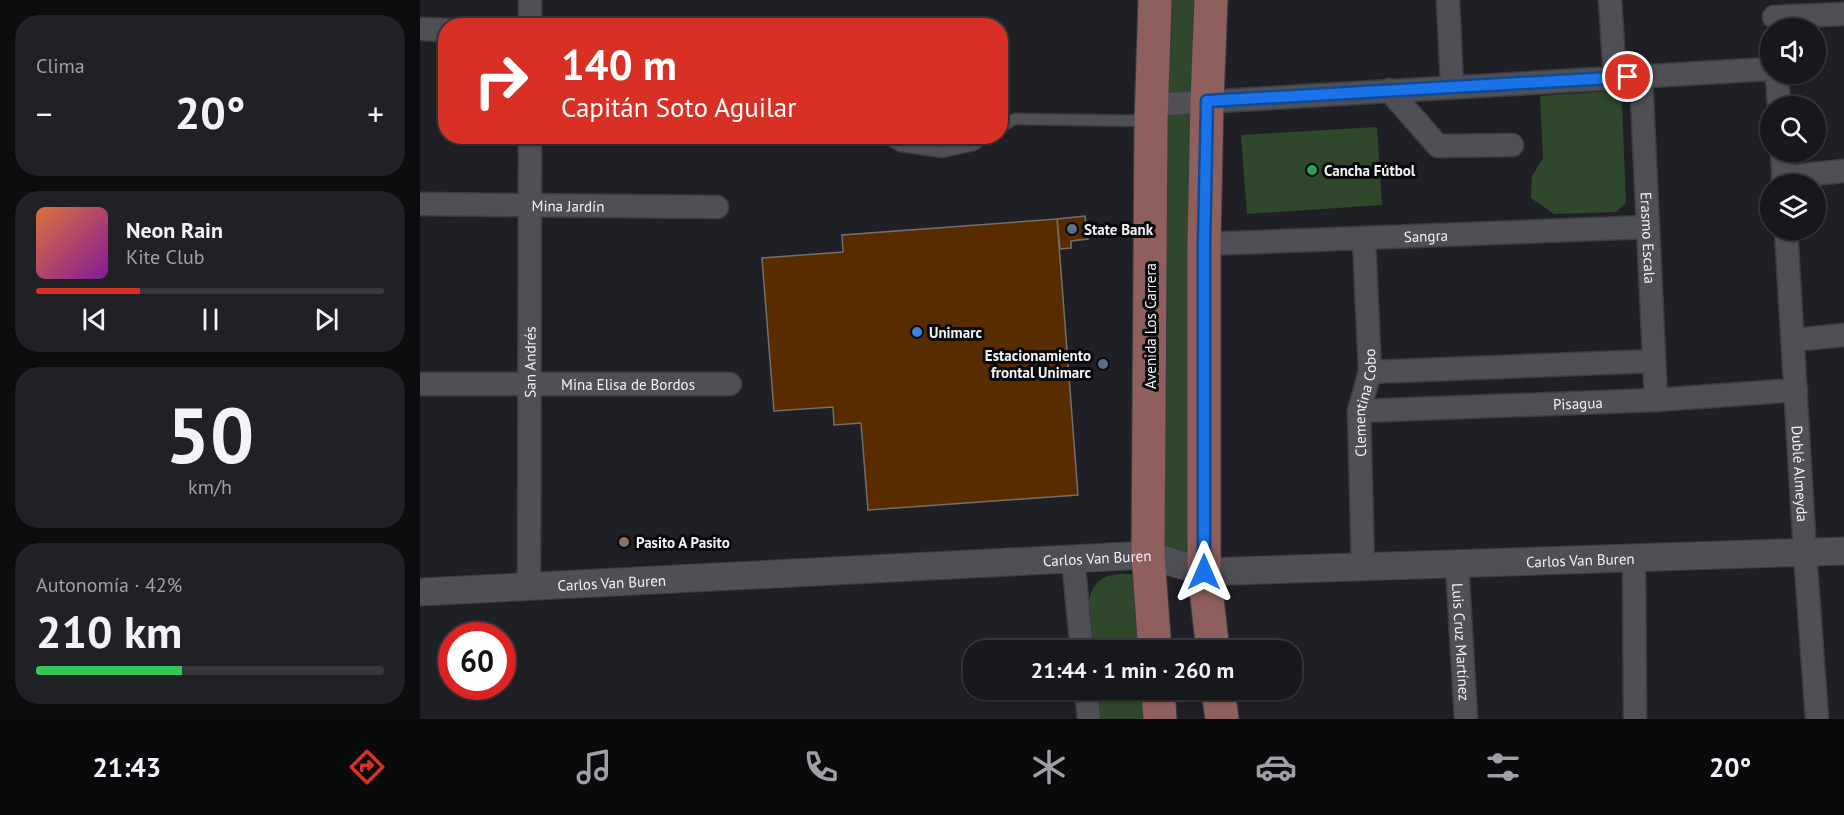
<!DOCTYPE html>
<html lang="es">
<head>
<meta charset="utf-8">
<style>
	body { margin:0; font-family:"PT Sans",sans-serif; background:#202125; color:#f1f3f6; height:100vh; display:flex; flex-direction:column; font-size:22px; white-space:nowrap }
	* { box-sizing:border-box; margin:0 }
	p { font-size:20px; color:#9ea0a3 }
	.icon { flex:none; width:33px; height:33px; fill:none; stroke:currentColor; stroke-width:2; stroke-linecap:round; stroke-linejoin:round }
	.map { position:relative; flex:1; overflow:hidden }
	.details { display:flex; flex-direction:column; gap:15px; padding:15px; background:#0d0d0f; width:420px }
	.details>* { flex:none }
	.top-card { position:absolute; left:18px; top:18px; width:570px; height:126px; border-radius:24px; box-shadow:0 2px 4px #0004,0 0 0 2px #36373b; background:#d93025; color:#fff; overflow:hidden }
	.tools { position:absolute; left:1340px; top:18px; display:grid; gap:12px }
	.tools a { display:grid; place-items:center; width:66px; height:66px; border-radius:50%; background:#17181c; box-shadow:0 2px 4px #0004,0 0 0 2px #36373b; font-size:30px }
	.speed { position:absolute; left:18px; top:622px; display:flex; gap:12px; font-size:30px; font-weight:700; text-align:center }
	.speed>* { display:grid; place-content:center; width:78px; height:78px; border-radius:50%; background:#17181c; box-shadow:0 2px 4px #0004,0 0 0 2px #36373b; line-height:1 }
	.speed .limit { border:9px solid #d22; background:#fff; color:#111 }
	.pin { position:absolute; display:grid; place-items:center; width:51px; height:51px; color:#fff; margin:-26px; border:3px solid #fff; border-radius:50%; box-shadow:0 2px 6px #0007 }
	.me { position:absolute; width:66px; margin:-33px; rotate:0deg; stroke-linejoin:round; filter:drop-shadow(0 0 4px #0008) }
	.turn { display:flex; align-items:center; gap:21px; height:126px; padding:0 24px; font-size:27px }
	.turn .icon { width:78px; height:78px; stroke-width:2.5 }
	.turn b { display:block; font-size:42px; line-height:51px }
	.big { font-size:45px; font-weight:700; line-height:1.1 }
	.details .widget { flex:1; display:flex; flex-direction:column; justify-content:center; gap:9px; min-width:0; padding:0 21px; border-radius:24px; background:#202125 }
	.details .dial { align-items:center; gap:0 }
	.dial b { font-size:78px; line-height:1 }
	.song { display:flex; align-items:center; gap:18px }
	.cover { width:72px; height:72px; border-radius:9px; background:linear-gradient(135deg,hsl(20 70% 55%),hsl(290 70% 35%)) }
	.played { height:6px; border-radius:3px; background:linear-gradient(90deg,#d93025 30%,#36373b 30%) }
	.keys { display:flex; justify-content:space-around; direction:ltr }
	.heat { display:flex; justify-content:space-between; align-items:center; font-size:33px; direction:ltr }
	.charge { height:9px; border-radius:4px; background:linear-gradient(90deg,#34c759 42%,#36373b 0) }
	.trip { position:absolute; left:543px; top:640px; width:339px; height:60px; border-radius:24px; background:#17181c; box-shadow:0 2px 4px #0004,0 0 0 2px #36373b; font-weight:700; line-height:60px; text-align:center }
	.tabs { display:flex; height:96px; justify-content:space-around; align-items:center; background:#090a0b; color:#9ea0a3 }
	.tabs .icon { width:42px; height:42px }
	.tabs .selected { color:#d93025 }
	.tabs b { font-size:27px; color:#f1f3f6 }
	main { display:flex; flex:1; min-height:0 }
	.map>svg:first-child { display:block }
	.green { fill:#2f472b }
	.building { fill:#592c00; stroke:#746e6a; stroke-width:1.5 }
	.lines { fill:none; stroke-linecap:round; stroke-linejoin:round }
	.service-casing { stroke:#3c3c41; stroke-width:13 }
	.minor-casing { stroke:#3c3c41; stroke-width:25 }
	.tertiary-casing { stroke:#3c3c41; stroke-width:29 }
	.primary-casing { stroke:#3c3c41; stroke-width:35 }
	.service { stroke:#4f5055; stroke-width:10 }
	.minor { stroke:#4f5055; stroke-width:22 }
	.tertiary { stroke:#4f5055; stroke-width:27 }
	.primary { stroke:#8e5f5c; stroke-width:33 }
	.route-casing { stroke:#114b97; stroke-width:15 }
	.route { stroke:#1a73e8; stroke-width:10 }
	.leisure-dot { fill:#2e9e5b; stroke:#090a0c; stroke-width:2 }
	.service-dot { fill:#5c6f8a; stroke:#090a0c; stroke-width:2 }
	.shop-dot { fill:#3f7fe0; stroke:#090a0c; stroke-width:2 }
	.education-dot { fill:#8d6e63; stroke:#090a0c; stroke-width:2 }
	.labels { text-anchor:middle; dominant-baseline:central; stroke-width:6; stroke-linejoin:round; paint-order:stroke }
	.poi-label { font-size:15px; font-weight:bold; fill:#f2f2f5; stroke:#090a0c; text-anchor:start }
	.street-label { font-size:15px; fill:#f2f2f5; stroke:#090a0c }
</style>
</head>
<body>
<main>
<section class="details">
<div class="widget"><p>Clima</p>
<div class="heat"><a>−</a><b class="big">20°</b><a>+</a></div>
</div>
<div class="widget">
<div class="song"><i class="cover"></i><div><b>Neon Rain</b><p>Kite Club</p></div></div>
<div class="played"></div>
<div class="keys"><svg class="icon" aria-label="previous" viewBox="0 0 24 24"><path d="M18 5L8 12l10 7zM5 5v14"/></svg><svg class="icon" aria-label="pause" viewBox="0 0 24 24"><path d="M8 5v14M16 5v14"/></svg><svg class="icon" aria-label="next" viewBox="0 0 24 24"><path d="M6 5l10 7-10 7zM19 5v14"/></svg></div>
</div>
<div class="widget dial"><b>50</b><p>km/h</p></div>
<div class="widget"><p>Autonomía · 42%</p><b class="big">210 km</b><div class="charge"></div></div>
</section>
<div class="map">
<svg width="1424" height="719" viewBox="0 0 1424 719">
	<rect width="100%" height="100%" fill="#1f2025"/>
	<g class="green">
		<polygon points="742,0 784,0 779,559 735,549"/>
		<polygon points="1191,91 1202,101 1206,203 1196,212 1134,214 1111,198 1112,176 1123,158 1120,96"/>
		<polygon points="957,127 962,205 827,214 821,135"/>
		<path d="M 700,574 L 711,574 L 717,583 L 724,651 L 672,651 C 670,629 660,593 682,579 C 687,575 694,575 700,574 Z"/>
		<polygon points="676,690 729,690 732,719 679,719"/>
	</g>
	<g class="building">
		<polygon points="665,216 668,239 651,241 651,248 640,249 637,219"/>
		<polygon points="637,219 658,495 448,510 441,423 414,425 413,407 354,411 342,258 423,252 422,235"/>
	</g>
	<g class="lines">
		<g class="service-casing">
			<g id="service">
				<polyline points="580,128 594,119 728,121"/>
				<polyline points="463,136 480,146 522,152 554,145 567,136"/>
			</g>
		</g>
		<g class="minor-casing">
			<g id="minor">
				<polyline points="1028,0 1032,87"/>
				<polyline points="1190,0 1195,77"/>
				<polyline points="1354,17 1424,14"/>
				<polyline points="110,26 110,0"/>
				<polyline points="0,29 26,30"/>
				<polyline points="1357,74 1359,106"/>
				<path id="s1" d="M 1221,76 L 1236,400"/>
				<polyline points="969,90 1018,146 1092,145"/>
				<polyline points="731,105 1350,69"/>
				<polyline points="1362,152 1364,184"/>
				<polyline points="1363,177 1424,171"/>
				<path id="s2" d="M 0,204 L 297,207"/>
				<path id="s3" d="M 1366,230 L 1385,553 L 1397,719"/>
				<path id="s4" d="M 784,244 L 1228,227"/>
				<polyline points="1373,340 1424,335"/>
				<polyline points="950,372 1234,361"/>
				<path id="s5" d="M 0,384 L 310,384"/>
				<path id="s6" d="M 939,411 L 1236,400 L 1376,390"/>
				<polyline points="1214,558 1215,719"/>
				<polyline points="653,559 662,651"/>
				<path id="s7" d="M 1037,564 L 1046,719"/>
				<path id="s8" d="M 943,567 L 939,411 L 950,372 L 944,238"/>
				<path id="s9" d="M 109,587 L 110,136"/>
				<polyline points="666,690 669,719"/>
			</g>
		</g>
		<g class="tertiary-casing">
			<g id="tertiary">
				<path id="s10" d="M 0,592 L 728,555 L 784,572 L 1424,551"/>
			</g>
		</g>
		<g class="primary-casing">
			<g id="primary">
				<polyline points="735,0 731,121 728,555 735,651"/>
				<polyline points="791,0 787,101 784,244 784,572 793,651"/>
				<polyline points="738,690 740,719"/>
				<polyline points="798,690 802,719"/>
			</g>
		</g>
		<use href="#service" class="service"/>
		<use href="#minor" class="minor"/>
		<use href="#tertiary" class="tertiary"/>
		<use href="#primary" class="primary"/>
	</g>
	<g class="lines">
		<g class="route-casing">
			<polyline id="route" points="784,572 784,244 787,101 1208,77"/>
		</g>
		<use href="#route" class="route"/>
	</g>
	<circle class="leisure-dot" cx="892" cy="170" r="6"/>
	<g class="service-dot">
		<circle cx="652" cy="229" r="6"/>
		<circle cx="683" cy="364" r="6"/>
	</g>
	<circle class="shop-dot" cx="497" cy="332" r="6"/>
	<circle class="education-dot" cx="204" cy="542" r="6"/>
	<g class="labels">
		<g class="poi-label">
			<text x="904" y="170">Cancha Fútbol</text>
			<text x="664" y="229">State Bank</text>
			<text x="509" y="332">Unimarc</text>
			<text x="671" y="355" text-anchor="end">Estacionamiento<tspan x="671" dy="17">frontal Unimarc</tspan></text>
			<text x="216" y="542">Pasito A Pasito</text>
		</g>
		<g class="street-label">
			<text stroke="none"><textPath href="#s2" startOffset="148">Mina Jardín</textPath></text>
			<text stroke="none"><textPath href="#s4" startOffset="222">Sangra</textPath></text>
			<text stroke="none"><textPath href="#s1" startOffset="162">Erasmo Escala</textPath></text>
			<text transform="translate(730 326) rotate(-90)">Avenida Los Carrera</text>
			<text stroke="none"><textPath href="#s9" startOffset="225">San Andrés</textPath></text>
			<text stroke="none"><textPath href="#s5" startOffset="208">Mina Elisa de Bordos</textPath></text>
			<text stroke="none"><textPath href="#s8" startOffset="165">Clementina Cobo</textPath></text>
			<text stroke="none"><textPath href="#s6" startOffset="219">Pisagua</textPath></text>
			<text stroke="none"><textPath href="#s3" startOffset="244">Dublé Almeyda</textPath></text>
			<text stroke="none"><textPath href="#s10" startOffset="678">Carlos Van Buren</textPath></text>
			<text stroke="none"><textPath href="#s10" startOffset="1164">Carlos Van Buren</textPath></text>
			<text stroke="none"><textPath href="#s10" startOffset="192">Carlos Van Buren</textPath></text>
			<text stroke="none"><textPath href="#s7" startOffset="78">Luis Cruz Martínez</textPath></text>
		</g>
	</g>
</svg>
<div class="tools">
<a><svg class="icon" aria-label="sound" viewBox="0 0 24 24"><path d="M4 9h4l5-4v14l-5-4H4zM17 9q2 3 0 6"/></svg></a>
<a><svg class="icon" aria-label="search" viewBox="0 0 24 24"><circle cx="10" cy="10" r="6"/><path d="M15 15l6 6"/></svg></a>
<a><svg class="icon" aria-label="layers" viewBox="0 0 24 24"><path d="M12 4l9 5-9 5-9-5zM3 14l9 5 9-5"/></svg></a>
</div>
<div class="speed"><div class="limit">60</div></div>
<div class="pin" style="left:1208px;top:77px;background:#d93025"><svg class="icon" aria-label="arrive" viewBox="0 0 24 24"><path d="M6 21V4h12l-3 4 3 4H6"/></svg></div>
<svg class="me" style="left:784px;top:572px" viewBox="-20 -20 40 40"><path d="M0-17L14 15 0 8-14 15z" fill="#1a73e8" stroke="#fff" stroke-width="4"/></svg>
<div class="trip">21:44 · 1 min · 260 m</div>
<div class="top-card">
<div class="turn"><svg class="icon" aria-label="right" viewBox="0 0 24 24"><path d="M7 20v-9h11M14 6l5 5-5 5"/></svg><div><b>140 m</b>Capitán Soto Aguilar</div></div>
</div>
</div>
</main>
<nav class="tabs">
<b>21:43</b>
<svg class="icon selected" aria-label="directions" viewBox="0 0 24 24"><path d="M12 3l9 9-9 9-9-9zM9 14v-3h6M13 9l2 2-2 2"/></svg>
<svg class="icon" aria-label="music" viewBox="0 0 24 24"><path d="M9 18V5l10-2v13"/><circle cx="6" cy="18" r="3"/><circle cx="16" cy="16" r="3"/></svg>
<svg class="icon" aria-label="phone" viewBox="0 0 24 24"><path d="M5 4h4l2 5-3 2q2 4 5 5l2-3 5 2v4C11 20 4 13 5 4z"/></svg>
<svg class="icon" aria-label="climate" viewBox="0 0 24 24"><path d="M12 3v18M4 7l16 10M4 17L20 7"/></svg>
<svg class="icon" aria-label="car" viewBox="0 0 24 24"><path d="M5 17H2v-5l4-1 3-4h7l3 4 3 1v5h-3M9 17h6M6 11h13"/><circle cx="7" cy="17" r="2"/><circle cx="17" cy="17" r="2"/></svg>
<svg class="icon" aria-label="filters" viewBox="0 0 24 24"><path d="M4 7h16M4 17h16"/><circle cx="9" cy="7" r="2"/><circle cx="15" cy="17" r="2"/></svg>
<b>20°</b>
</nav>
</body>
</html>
